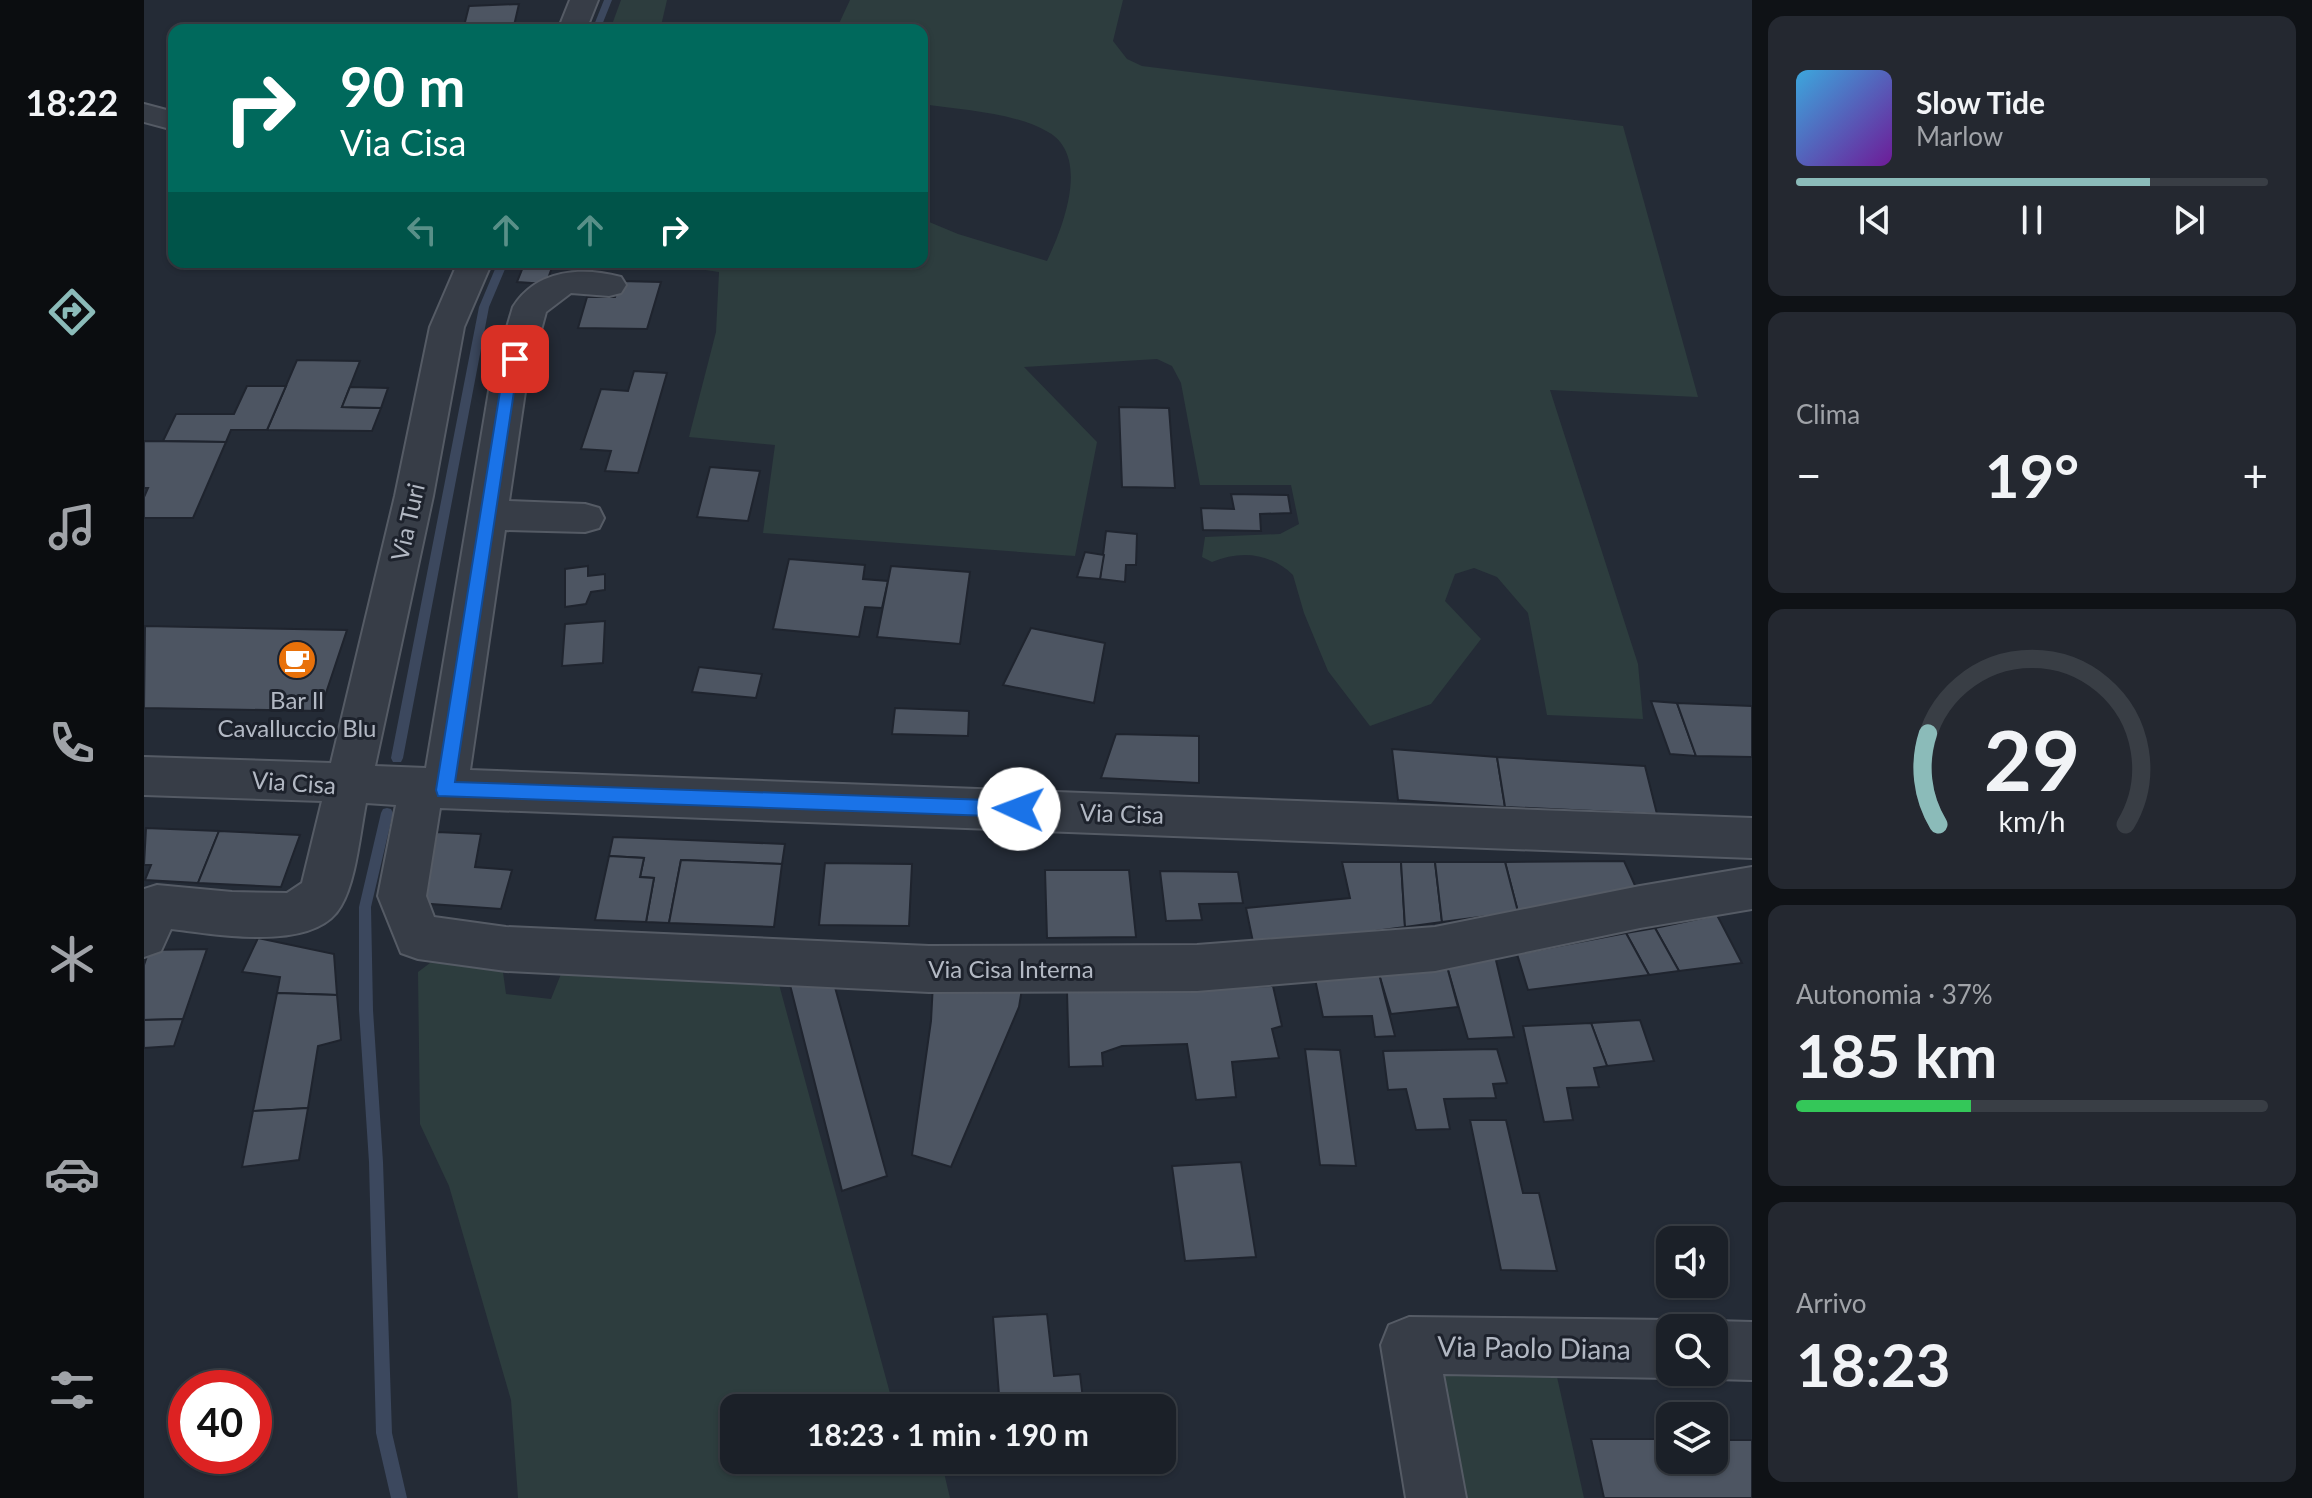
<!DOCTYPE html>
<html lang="it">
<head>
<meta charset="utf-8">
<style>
	body { margin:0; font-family:Lato,sans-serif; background:#242830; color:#f1f3f6; height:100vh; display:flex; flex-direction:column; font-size:30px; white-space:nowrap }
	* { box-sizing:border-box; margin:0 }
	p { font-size:26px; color:#a0a3a8 }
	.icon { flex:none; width:44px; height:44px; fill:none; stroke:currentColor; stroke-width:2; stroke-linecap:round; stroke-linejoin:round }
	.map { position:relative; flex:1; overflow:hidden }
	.sheet { display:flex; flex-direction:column; gap:16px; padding:16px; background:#0f1216; width:560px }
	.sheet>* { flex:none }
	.guide { position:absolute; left:24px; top:24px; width:760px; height:244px; border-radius:16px; box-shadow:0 2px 6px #0004,0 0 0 2px #393e45; background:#00695c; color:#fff; overflow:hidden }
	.tools { position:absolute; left:1512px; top:1226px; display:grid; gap:16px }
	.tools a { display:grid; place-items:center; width:72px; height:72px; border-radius:16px; background:#1b2028; box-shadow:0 2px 6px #0004,0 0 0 2px #393e45; font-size:40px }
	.speed { position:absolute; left:24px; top:1370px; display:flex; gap:16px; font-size:40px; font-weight:700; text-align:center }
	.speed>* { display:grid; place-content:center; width:104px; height:104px; border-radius:50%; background:#1b2028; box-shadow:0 2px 6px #0004,0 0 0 2px #393e45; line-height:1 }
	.speed .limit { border:12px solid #d22; background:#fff; color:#111 }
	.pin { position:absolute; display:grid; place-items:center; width:68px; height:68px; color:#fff; margin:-34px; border-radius:16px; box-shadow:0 4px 12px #0006 }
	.me { position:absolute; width:88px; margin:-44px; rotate:272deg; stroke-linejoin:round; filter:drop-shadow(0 0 6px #0008) }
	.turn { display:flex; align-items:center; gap:28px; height:168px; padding:0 40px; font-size:36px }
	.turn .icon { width:104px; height:104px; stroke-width:2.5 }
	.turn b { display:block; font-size:56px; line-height:68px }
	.lanes { display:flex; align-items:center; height:76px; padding:0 40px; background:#0003; justify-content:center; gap:40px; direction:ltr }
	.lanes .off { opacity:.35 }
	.big { font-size:60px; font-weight:700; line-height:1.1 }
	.sheet .widget { flex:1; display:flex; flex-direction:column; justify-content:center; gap:12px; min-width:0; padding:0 28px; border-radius:16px; background:#242830 }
	.sheet .dial { align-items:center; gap:0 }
	.dial svg { height:208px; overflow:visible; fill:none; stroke:#393e45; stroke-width:7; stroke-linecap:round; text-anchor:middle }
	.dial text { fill:#f1f3f6; stroke:none }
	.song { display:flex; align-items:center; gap:24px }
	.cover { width:96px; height:96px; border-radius:12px; background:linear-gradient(135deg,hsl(200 70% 55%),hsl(280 70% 35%)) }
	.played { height:8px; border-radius:4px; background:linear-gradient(90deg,#8bbbb9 75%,#393e45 75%) }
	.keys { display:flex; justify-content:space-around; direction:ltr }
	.heat { display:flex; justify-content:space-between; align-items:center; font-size:44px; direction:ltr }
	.charge { height:12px; border-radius:6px; background:linear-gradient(90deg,#34c759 37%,#393e45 0) }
	.trip { position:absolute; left:576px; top:1394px; width:456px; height:80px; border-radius:16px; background:#1b2028; box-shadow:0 2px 6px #0004,0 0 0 2px #393e45; font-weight:700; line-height:80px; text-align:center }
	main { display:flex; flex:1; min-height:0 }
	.menu { display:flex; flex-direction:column; width:144px; justify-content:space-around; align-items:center; background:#0b0d10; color:#a0a3a8 }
	.menu .icon { width:56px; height:56px }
	.menu .current { color:#8bbbb9 }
	.menu b { font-size:36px; color:#f1f3f6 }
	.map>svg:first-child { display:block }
	.green { fill:#2d3d3e }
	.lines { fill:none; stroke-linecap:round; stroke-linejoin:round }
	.stream { fill:#3c485e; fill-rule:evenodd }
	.building { fill:#4d5562; stroke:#1f242e; stroke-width:2 }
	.minor-casing { stroke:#555b65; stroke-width:4 }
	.minor { fill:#373d47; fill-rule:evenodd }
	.route { fill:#1a73e8; stroke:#114b97; stroke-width:2 }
	.labels { text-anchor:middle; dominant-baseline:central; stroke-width:6; stroke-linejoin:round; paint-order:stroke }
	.street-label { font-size:24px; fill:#b2b8c3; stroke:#1d222c }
	.poi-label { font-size:24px; fill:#b2b8c3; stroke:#1d222c }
	.near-street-label { font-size:28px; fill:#b2b8c3; stroke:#1d222c }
</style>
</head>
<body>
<main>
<nav class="menu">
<b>18:22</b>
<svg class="icon current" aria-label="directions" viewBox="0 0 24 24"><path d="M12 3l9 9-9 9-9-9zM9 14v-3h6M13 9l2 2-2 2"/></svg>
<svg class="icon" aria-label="music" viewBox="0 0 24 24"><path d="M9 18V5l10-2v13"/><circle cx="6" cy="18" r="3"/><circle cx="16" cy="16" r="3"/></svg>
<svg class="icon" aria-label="phone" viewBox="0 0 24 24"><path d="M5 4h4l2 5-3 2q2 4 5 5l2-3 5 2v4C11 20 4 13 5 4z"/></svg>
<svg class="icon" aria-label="climate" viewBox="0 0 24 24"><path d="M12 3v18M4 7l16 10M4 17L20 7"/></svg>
<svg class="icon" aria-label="car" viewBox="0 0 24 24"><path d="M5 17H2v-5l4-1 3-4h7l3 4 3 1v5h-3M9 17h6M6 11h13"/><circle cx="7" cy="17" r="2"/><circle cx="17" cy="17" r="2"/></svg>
<svg class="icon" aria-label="filters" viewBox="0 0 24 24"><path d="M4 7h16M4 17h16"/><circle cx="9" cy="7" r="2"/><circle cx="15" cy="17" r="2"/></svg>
</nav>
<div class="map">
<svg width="1608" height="1498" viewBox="0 0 1608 1498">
	<rect width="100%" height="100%" fill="#242b36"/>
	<g class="green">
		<polygon points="477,0 523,0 516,30 466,30"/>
		<path d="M 706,0 L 979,0 L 969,41 L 983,59 L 998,66 L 1479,126 L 1554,397 L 1406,390 L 1494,664 L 1499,719 L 1403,715 L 1384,613 L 1353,577 L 1330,568 L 1311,574 L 1301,601 L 1337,639 L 1287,704 L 1226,726 L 1184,671 L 1160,613 L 1149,575 C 1126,553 1097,550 1068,562 L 1058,557 L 1061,537 L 1136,534 L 1155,524 L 1147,485 L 1056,485 L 1037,383 L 1028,366 L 1013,359 L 880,367 L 953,442 L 931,556 L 619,533 L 631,445 L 545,437 L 572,332 L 575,272 L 508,262 L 778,262 L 778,219 L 814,234 L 903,261 C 919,227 947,156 904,132 C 870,112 816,110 778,104 L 778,30 L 692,30 Z"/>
		<polygon points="286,963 358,965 362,994 407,999 419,969 633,977 750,1408 590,1408 590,1460 797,1460 806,1498 374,1498 367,1400 305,1186 276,1124 274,972"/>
		<polygon points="1411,1368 1440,1498 1312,1498 1294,1374"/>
	</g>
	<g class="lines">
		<g class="stream">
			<polygon points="460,0 468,0 456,30 448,30"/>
			<polygon points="354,262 364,262 345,307 259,758 257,762 249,762 247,758 335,307"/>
			<polygon points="243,808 247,809 249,813 227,907 229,1010 239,1162 248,1433 263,1498 247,1498 232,1433 225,1162 215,1010 215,907 237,813 239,809"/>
		</g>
	</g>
	<g class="building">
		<polygon points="375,4 369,30 319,30 325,6"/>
		<polygon points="381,262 410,262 402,284 373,282"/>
		<polygon points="476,281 517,282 503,329 434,328 443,297 471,297"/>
		<polygon points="153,360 216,361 198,407 237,408 228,431 123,430"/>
		<polygon points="490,371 523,373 494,473 461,471 467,451 437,449 457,389 484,391"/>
		<polygon points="103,386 142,386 123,430 87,430 82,442 19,441 32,414 90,414"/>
		<polygon points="206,387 244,388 237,408 198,407"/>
		<polygon points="975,407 1025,408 1031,488 978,487"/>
		<polygon points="0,441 82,442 49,518 0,518 0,497 4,488 0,488"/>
		<polygon points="566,467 616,471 604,521 553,517"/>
		<polygon points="1087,494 1144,495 1147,513 1116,514 1117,531 1059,530 1057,508 1090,509"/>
		<polygon points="962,531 993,534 992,565 982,565 981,582 956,579"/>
		<polygon points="941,552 960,555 956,579 933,577"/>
		<polygon points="645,559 721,565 719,579 744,581 738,608 721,607 715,637 629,629"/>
		<polygon points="444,566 444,576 461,574 461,590 447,592 442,604 421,607 421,569"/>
		<polygon points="747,566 826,572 816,644 733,637"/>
		<polygon points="461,621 459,663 418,666 421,624"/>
		<polygon points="1,626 203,630 176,711 0,708"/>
		<polygon points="887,628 961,643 950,703 859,685"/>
		<polygon points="555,667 618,674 612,698 548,692"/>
		<polygon points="1507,701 1533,703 1552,756 1526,754"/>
		<polygon points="1533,703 1608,706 1608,757 1552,756"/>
		<polygon points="751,708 825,711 824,736 748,734"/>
		<polygon points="972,734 1055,736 1055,783 957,778"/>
		<polygon points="1248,749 1353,757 1361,807 1254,800"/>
		<polygon points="1353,757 1501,766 1513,814 1361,807"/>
		<polygon points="2,828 75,831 54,883 1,880 7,865 0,865"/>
		<polygon points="75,831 156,835 137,887 54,883"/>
		<polygon points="293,832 337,834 331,867 368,870 357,909 273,903"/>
		<polygon points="469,837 497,838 641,844 638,864 537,860 525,923 502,922 510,878 496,877 500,858 465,856"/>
		<polygon points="465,856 500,858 496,877 510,878 502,922 451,920"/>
		<polygon points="537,860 638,864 630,927 525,923"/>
		<polygon points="1480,861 1494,892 1374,912 1361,862"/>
		<polygon points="1198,862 1257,862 1261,927 1179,938 1109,942 1102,908 1206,898"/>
		<polygon points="1257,862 1291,862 1298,922 1261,927"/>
		<polygon points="1291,862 1361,862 1374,912 1298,922"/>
		<polygon points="681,863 768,864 765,926 675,925"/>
		<polygon points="901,870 985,870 992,937 903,938"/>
		<polygon points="1016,871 1094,872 1099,903 1055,904 1058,920 1022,921"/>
		<polygon points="1573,915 1598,963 1535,971 1511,928"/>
		<polygon points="1511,928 1535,971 1505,975 1482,933"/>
		<polygon points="1482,933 1505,975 1384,990 1373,954"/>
		<polygon points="114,938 190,954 193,995 133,993 136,977 98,972"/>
		<polygon points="63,949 39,1019 0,1020 0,965 5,950"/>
		<polygon points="1351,956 1370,1037 1324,1039 1302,963"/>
		<polygon points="1302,963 1314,1007 1247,1014 1235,974"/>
		<polygon points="1235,974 1251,1036 1231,1037 1228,1016 1179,1017 1171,979"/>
		<polygon points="644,977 689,980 743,1176 698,1191"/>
		<polygon points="789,983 878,989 875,1007 807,1167 768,1155 787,1021"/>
		<polygon points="1129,986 1138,1026 1128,1029 1135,1058 1088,1062 1092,1097 1052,1100 1043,1044 978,1046 958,1053 959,1066 925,1067 923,991"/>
		<polygon points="133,993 193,995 197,1040 174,1046 164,1108 109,1111"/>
		<polygon points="39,1019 30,1046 0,1048 0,1020"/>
		<polygon points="1496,1020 1510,1061 1463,1066 1447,1023"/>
		<polygon points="1447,1023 1463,1066 1450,1068 1455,1087 1423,1088 1429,1120 1400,1122 1379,1026"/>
		<polygon points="1161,1049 1196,1050 1212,1166 1176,1165"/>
		<polygon points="1353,1049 1363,1083 1349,1084 1352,1098 1300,1099 1306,1129 1272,1130 1262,1089 1244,1090 1239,1051"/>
		<polygon points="164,1108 155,1160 98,1167 109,1111"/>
		<polygon points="1326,1120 1362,1120 1379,1193 1395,1193 1413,1271 1357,1270"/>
		<polygon points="1097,1162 1112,1257 1041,1261 1028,1166"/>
		<polygon points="903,1314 910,1376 936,1374 940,1408 856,1408 849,1317"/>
		<polygon points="1447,1439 1526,1439 1526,1460 1570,1460 1570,1440 1608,1440 1608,1498 1460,1498"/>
		<polygon points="860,1460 946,1460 946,1466 861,1472"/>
	</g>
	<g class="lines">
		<g class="minor-casing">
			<g id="minor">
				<polygon points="426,0 454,0 442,30 414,30"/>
				<polygon points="0,104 30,112 30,130 0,122"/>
				<path d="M 314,262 L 348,262 L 320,327 L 289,496 L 231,766 L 282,768 L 346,385 L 369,307 C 393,269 438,267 477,277 L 482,285 L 477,293 L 465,296 L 427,293 L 402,312 L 382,385 L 365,501 L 441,504 L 455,508 L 460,518 L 455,528 L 441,532 L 361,530 L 326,770 L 1608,818 L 1608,858 L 296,808 L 282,896 L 290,917 L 362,927 L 785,946 L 1053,945 L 1291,927 L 1496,886 L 1608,867 L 1608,909 L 1496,928 L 1291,971 L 1053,991 L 785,992 L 362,971 L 274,959 L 257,953 L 234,896 L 252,805 L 222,803 C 216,833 212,881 197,906 C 171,953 71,934 27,929 L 17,951 L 0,957 L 0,889 L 13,885 L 88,892 L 143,893 L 158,883 L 178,801 L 0,795 L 0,757 L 187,763 L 251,496 L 286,327 Z"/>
				<polygon points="1265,1317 1526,1320 1544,1328 1526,1328 1526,1372 1539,1372 1526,1378 1299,1374 1322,1498 1262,1498 1237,1345 1245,1325"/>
				<polygon points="1570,1321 1608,1322 1608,1380 1570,1379 1554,1372 1570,1372 1570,1328 1554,1328"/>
			</g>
		</g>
		<use href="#minor" class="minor"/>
	</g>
	<polygon class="route" points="371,354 379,359 371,385 311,782 875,801 882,804 885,809 882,815 875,817 294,796 292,790 357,385 364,359"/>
	<defs>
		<g id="cafe-disc" transform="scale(2)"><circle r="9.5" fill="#e8710a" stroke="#1d222c"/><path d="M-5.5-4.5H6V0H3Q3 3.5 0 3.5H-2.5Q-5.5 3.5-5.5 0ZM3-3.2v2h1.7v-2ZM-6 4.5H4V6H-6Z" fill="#fff"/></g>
	</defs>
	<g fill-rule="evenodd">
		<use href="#cafe-disc" x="153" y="660"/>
	</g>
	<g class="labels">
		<g class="street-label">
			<text transform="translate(263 522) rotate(-77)">Via Turi</text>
			<text transform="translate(150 782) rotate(4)">Via Cisa</text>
			<text transform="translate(978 813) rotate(2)">Via Cisa</text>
			<text x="867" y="968">Via Cisa Interna</text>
		</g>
		<g class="poi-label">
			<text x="153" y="699">Bar Il<tspan x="153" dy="28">Cavalluccio Blu</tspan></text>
		</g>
		<g class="near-street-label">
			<text transform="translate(1390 1347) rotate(1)">Via Paolo Diana</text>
		</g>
	</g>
</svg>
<div class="tools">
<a><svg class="icon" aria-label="sound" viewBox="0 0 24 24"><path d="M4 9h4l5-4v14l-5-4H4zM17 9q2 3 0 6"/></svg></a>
<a><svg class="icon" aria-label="search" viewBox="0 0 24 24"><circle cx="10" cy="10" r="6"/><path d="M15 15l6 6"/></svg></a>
<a><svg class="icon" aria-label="layers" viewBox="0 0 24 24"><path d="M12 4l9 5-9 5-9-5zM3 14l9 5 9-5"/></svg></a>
</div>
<div class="speed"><div class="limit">40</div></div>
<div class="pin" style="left:371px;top:359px;background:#d93025"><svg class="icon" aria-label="arrive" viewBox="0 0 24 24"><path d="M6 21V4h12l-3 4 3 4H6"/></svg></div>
<svg class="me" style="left:875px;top:809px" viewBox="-20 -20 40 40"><circle r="19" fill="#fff"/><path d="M0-13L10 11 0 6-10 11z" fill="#1a73e8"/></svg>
<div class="trip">18:23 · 1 min · 190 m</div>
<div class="guide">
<div class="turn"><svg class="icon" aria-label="right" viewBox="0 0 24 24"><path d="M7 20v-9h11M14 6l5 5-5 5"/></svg><div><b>90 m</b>Via Cisa</div></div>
<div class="lanes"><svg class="icon off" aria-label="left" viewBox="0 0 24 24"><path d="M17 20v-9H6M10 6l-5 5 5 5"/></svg><svg class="icon off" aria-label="ahead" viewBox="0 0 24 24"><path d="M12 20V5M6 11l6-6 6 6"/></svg><svg class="icon off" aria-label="ahead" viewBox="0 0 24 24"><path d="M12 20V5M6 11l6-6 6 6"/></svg><svg class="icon" aria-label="right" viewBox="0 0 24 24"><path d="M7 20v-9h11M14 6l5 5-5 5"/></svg></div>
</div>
</div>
<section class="sheet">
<div class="widget">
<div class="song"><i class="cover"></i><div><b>Slow Tide</b><p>Marlow</p></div></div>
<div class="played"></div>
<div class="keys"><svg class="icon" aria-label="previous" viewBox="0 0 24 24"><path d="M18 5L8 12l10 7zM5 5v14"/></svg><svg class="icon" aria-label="pause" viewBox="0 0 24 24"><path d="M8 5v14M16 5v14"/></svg><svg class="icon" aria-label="next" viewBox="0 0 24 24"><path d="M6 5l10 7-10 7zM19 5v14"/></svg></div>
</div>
<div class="widget"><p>Clima</p>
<div class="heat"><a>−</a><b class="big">19°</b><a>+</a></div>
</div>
<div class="widget dial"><svg viewBox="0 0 100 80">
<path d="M14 69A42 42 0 1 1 86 69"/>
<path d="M14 69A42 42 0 0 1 10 34" stroke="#8bbbb9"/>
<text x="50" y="56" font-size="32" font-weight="700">29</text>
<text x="50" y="72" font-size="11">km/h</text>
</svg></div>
<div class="widget"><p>Autonomia · 37%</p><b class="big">185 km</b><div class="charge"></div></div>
<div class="widget"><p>Arrivo</p><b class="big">18:23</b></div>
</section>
</main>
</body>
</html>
